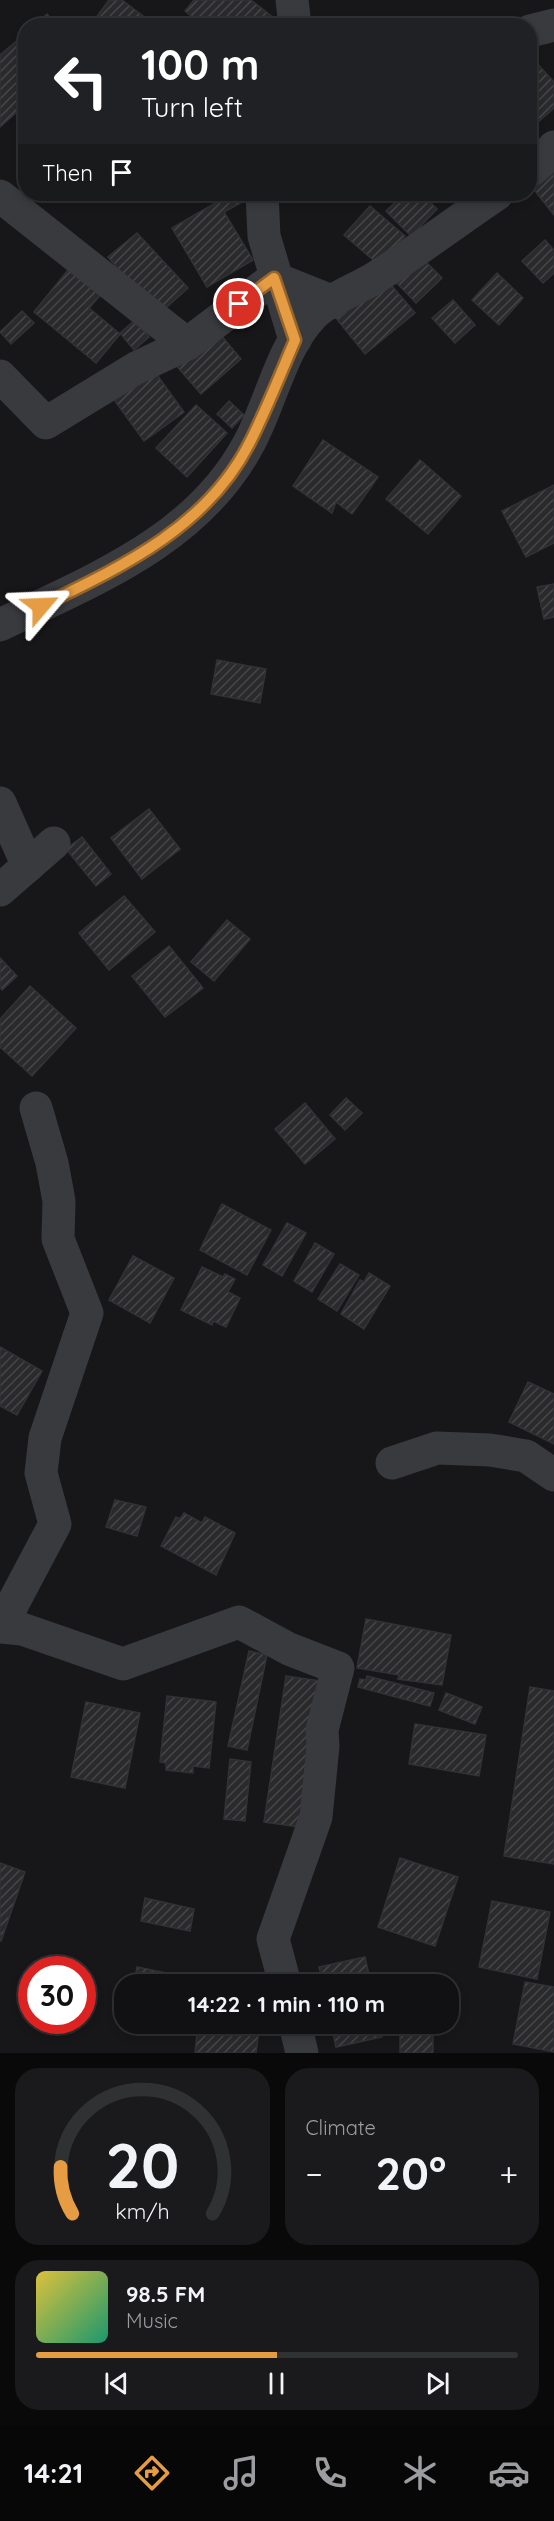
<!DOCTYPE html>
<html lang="en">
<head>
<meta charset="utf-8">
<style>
	body { margin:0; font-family:Quicksand,sans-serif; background:#1a1a1c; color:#f1f3f6; height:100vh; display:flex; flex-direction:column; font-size:22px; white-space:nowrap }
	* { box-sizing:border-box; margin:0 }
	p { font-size:20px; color:#9c9da0 }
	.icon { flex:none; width:33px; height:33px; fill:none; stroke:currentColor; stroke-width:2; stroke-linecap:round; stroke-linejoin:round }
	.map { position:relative; height:2053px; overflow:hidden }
	.sheet { display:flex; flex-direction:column; gap:15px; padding:15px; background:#09090a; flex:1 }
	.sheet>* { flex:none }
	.banner { position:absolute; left:18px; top:18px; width:519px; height:183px; border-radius:24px; box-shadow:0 3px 9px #0003,0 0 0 2px #303133; background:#202124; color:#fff; overflow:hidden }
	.speed { position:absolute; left:18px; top:1956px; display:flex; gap:12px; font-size:30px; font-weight:700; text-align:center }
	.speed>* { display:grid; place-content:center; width:78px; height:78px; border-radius:50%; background:#111113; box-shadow:0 3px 9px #0003,0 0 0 2px #303133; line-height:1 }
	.speed .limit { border:9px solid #d22; background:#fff; color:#111 }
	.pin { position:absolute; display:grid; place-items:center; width:51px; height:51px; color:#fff; margin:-26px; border:3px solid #fff; border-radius:50%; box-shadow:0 2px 6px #0007 }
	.me { position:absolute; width:66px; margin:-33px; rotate:64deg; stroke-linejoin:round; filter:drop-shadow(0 0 4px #0008) }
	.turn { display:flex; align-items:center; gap:21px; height:126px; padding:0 24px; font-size:27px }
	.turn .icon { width:78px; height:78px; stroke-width:2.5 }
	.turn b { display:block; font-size:42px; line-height:51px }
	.then { display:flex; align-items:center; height:57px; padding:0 24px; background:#0003; gap:12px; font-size:22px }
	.big { font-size:45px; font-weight:700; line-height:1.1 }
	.sheet .widget { flex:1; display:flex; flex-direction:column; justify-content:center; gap:9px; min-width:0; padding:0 21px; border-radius:24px; background:#1a1a1c }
	.sheet .dial { align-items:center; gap:0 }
	.dial svg { height:156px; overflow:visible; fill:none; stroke:#303133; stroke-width:7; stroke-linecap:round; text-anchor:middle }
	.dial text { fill:#f1f3f6; stroke:none }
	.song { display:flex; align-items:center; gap:18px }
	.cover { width:72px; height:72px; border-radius:9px; background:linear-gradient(135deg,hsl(50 70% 55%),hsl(160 70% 35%)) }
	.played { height:6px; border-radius:3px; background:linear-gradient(90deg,#e59c43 50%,#303133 50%) }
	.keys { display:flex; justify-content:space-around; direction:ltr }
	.heat { display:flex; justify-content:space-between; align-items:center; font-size:33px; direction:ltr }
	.sheet .tiles { flex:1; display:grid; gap:15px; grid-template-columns:1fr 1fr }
	.widget:last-child { grid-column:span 2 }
	.trip { position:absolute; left:114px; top:1974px; width:345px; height:60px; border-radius:24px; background:#111113; box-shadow:0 3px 9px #0003,0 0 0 2px #303133; font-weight:700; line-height:60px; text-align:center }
	.dock { display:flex; height:96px; justify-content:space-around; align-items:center; background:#070708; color:#9c9da0 }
	.dock .icon { width:42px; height:42px }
	.dock .selected { color:#e59c43 }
	.dock b { font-size:27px; color:#f1f3f6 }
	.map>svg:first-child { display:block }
	.building { fill:url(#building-hatch); stroke:#313235; stroke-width:1.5 }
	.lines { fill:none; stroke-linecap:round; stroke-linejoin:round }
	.minor { stroke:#383a3e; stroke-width:33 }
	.route-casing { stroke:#95652c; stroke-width:15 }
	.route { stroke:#e59c43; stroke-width:10 }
</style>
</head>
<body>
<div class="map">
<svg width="554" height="2053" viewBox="0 0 554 2053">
	<defs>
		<pattern id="building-hatch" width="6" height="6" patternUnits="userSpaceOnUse" patternTransform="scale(1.5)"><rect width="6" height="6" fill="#2a2a2d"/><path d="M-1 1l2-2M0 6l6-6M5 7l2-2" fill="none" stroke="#464649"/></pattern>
	</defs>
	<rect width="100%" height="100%" fill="#171719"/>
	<g class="building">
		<polygon points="109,0 122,0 156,26 90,26"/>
		<polygon points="194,0 251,0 279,22 276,26 203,26 185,11"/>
		<polygon points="47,14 57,26 34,26"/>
		<polygon points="26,33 26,104 0,127 0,55"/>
		<polygon points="533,59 554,82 554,108 538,122 530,112 530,62"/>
		<polygon points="554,169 554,215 531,186"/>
		<polygon points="231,194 242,194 246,200 224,212 253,260 207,287 172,228"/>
		<polygon points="404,194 422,194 437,209 411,236 386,211"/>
		<polygon points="370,206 405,236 379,265 344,235"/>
		<polygon points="137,233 188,288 158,315 108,257"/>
		<polygon points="545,240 554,250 554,273 543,283 522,261"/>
		<polygon points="416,252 442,278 416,303 391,277"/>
		<polygon points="72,265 104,291 89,308 120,334 96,363 34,312"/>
		<polygon points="497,273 523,298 499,325 472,300"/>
		<polygon points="385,278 415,313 365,354 336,318"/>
		<polygon points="453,300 475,325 455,343 432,318"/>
		<polygon points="22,311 34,323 11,344 0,332"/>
		<polygon points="135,320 149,337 134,350 120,333"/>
		<polygon points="214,327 241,359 201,394 174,363"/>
		<polygon points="152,368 184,412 144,441 112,397"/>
		<polygon points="229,401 244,415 232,428 217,414"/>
		<polygon points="196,405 227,433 187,477 156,448"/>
		<polygon points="323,440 378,477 352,514 336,502 332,513 293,486"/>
		<polygon points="420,460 461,496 428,534 386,499"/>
		<polygon points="554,485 554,543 526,557 502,511"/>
		<polygon points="554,584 554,617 544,619 537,587"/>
		<polygon points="217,660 266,669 260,703 211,694"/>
		<polygon points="149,809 180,849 142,879 111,838"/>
		<polygon points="82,837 111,874 96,886 66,849"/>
		<polygon points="124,896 155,932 109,970 79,933"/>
		<polygon points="227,920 250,939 214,981 191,962"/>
		<polygon points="169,946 203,988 165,1017 132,976"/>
		<polygon points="0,958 17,976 2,990 0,987"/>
		<polygon points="30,986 76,1028 32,1076 0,1047 0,1019"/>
		<polygon points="346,1098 362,1113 345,1130 330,1115"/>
		<polygon points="305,1103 335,1139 305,1164 275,1129"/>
		<polygon points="222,1204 271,1230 247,1275 200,1250"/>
		<polygon points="287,1223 306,1233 282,1276 263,1265"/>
		<polygon points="315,1243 334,1254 312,1292 294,1281"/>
		<polygon points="133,1256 174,1278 150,1323 109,1300"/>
		<polygon points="340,1264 359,1275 337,1311 318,1299"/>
		<polygon points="202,1267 223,1277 225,1274 235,1279 228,1292 240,1298 226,1327 213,1321 212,1325 181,1310"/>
		<polygon points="369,1273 390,1286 364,1329 341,1314 360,1280 364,1282"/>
		<polygon points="0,1347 42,1371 17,1415 0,1406"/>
		<polygon points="528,1382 554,1394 554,1444 509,1422"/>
		<polygon points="115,1500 146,1507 137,1536 106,1527"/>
		<polygon points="184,1513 202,1523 205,1517 235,1533 216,1575 161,1546 176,1517 180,1519"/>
		<polygon points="366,1619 451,1635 442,1685 398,1679 399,1675 357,1668"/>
		<polygon points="249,1651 267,1655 247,1750 228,1746"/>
		<polygon points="286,1676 320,1681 299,1827 264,1822"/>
		<polygon points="367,1676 434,1693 430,1706 358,1687 360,1679 366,1680"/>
		<polygon points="530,1687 554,1691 554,1864 504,1856"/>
		<polygon points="446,1693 482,1707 475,1724 439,1710"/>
		<polygon points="167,1696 216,1702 209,1768 193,1766 193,1773 166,1770 166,1763 160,1762"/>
		<polygon points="86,1702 140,1713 125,1788 71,1777"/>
		<polygon points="415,1724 486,1735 479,1776 409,1764"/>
		<polygon points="230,1759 251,1762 245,1821 224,1819"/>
		<polygon points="400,1858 458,1877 435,1946 378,1927"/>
		<polygon points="0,1863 25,1872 1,1941 0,1940"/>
		<polygon points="145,1898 194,1909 190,1931 141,1921"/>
		<polygon points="492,1901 550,1912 537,1979 479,1967"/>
		<polygon points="365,1957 371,1984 323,1984 319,1967"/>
		<polygon points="137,1967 187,1977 185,1984 134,1984"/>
		<rect x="400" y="1980" width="33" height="4"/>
		<polygon points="525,1982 554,1987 554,2052 513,2044"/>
		<polygon points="198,2024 260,2024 256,2053 195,2053"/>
		<polygon points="331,2024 379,2024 382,2037 336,2047"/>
		<rect x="400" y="2024" width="33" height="29"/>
	</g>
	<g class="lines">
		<g class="minor">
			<polyline points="292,0 295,26"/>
			<polyline points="530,31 554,25"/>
			<polyline points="530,171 542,161 554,147"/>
			<polyline points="262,194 264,236 295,340"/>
			<polyline points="0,196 187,344"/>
			<polyline points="0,376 46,423 136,368 187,344 274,278 334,302"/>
			<path d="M 0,625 C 93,580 196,541 248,445 C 270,406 281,348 312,316 C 326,300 360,288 378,276 C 419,250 457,221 497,194"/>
			<polyline points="0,803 28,866"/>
			<polyline points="0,890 54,843"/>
			<polyline points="392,1463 437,1448 490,1450 526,1456 554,1475"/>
			<polyline points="1,1626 55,1524 41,1473 45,1438 87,1313 58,1239 59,1201 52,1163 36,1108"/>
			<polyline points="0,1627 22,1629 123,1664 239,1622 289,1649 338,1668 322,1730 323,1746 316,1817 273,1939 285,1984"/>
			<polyline points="295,2024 302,2053"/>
		</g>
	</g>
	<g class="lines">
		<g class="route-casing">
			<path id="route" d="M 41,606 C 121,567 206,528 249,444 C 266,411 280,375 295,340 L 274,278 L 239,304"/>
		</g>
		<use href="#route" class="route"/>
	</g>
</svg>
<div class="speed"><div class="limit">30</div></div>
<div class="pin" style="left:239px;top:304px;background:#d93025"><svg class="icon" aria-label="arrive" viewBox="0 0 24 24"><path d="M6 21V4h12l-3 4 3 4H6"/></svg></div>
<svg class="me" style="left:41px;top:606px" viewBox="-20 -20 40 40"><path d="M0-17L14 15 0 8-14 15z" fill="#e59c43" stroke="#fff" stroke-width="4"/></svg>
<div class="trip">14:22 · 1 min · 110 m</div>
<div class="banner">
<div class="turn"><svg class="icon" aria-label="left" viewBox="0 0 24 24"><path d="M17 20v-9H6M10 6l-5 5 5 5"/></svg><div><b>100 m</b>Turn left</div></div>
<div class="then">Then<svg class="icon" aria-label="arrive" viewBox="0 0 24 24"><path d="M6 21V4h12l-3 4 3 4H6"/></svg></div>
</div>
</div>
<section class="sheet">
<div class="tiles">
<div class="widget dial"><svg viewBox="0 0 100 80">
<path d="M14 69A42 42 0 1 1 86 69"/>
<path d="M14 69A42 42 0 0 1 8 45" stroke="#e59c43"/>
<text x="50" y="56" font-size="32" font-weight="700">20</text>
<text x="50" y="72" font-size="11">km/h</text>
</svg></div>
<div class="widget"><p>Climate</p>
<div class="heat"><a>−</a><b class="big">20°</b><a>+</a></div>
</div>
<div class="widget">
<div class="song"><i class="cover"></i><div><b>98.5 FM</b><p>Music</p></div></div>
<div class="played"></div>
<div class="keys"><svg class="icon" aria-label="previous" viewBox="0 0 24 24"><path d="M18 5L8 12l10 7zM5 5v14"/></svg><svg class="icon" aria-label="pause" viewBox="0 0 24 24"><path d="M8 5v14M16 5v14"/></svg><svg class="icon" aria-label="next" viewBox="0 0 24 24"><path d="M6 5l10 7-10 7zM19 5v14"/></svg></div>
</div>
</div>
</section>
<nav class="dock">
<b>14:21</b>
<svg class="icon selected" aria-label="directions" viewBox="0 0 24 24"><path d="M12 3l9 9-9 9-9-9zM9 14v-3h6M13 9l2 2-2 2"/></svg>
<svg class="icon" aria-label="music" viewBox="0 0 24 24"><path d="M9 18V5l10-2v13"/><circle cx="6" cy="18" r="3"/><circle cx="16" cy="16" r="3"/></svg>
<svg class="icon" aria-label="phone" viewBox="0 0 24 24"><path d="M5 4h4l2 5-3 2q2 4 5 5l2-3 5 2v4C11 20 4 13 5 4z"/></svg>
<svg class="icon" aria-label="climate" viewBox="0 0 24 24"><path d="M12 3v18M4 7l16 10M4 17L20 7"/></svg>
<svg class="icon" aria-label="car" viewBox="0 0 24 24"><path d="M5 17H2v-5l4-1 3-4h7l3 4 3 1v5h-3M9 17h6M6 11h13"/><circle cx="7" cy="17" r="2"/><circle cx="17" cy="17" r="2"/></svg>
</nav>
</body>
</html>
